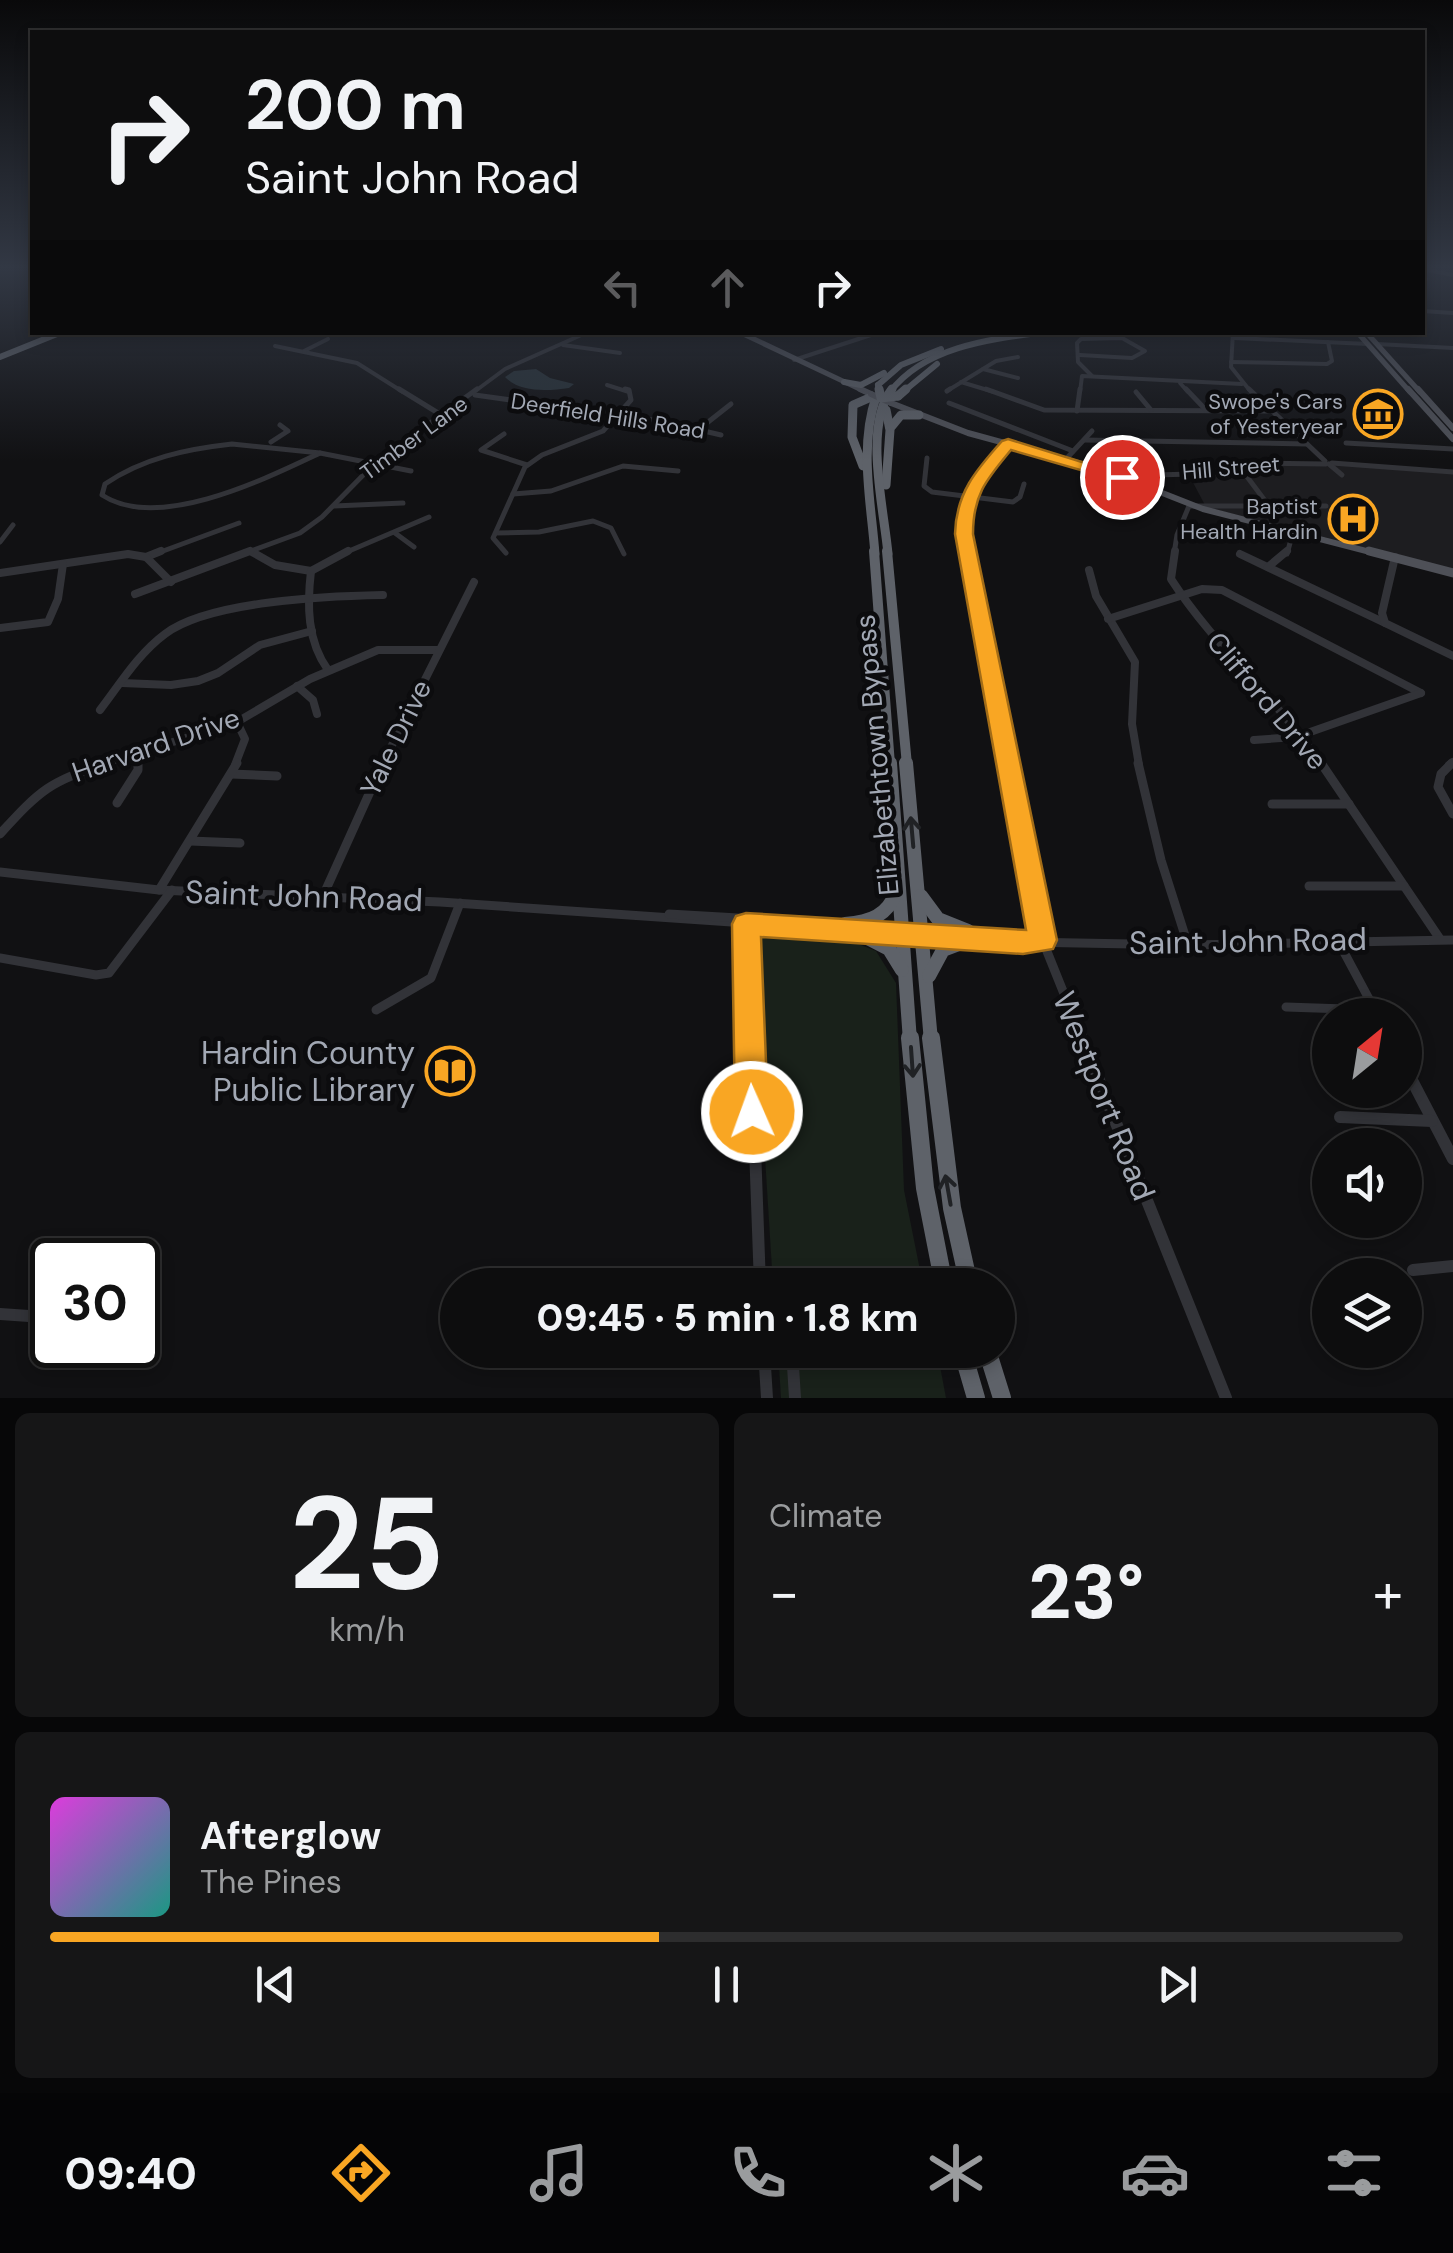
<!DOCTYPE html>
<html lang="en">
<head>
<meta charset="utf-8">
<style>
	body { margin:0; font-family:"DM Sans",sans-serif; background:#161617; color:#f1f3f6; height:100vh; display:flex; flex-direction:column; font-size:38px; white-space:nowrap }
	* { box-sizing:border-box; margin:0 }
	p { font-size:32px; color:#9a9c9e }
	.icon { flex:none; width:55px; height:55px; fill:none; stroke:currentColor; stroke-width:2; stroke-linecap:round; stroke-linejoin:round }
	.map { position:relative; height:1398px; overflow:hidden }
	.side { display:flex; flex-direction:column; gap:15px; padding:15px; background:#070708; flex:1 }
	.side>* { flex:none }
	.guide { position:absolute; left:30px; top:30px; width:1395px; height:305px; border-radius:0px; box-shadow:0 5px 15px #0003,0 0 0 2px #2d2d2e; background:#0d0d0e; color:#f1f3f6; overflow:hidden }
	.needle { width:65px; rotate:30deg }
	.controls { position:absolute; left:1312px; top:998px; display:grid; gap:20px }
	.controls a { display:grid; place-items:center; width:110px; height:110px; border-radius:50%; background:#0d0d0e; box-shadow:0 5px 15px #0003,0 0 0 2px #2d2d2e; font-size:50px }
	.speed { position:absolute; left:30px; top:1238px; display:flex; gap:20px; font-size:50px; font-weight:700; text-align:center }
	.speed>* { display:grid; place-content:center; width:130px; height:130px; border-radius:50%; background:#0d0d0e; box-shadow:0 5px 15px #0003,0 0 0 2px #2d2d2e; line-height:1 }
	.speed .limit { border:5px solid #111; border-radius:15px; background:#fff; color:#111 }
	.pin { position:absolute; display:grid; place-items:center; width:85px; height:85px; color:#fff; margin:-42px; border:5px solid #fff; border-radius:50%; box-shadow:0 2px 10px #0007 }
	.me { position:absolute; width:110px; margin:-55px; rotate:358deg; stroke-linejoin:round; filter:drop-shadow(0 0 8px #0008) }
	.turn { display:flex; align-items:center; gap:35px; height:210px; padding:0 50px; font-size:45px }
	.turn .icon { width:130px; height:130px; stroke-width:2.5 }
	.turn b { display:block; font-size:70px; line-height:85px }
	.lanes { display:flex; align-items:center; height:95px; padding:0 50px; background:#0003; justify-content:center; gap:50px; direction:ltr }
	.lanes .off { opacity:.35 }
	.big { font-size:75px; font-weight:800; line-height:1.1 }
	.side .card { flex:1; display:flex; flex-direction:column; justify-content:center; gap:15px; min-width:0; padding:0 35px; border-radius:15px; background:#161617 }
	.side .dial { align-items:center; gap:0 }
	.dial b { font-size:130px; line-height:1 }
	.song { display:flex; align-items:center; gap:30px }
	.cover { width:120px; height:120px; border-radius:15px; background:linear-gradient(135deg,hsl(300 70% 55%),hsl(170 70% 35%)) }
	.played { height:10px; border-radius:5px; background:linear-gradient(90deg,#f9a623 45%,#2d2d2e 45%) }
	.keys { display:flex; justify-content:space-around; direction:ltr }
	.heat { display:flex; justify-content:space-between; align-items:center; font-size:55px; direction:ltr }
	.side .tiles { flex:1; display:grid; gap:15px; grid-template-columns:1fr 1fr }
	.card:last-child { grid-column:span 2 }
	.trip { position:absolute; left:440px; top:1268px; width:575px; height:100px; border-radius:50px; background:#0d0d0e; box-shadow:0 5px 15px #0003,0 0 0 2px #2d2d2e; font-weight:800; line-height:100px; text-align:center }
	.dock { display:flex; height:160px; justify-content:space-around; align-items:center; background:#050506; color:#9a9c9e }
	.dock .icon { width:70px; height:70px }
	.dock .selected { color:#f9a623 }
	.dock b { font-size:45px; color:#f1f3f6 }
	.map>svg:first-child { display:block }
	.built { fill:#1d1d20 }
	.green { fill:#19211a }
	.water { fill:#273137 }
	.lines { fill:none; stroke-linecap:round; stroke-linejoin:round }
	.minor-far4 { stroke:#323338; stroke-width:4 }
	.minor-far3 { stroke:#323338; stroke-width:5 }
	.minor-far2 { stroke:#323338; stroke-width:8 }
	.minor-far1 { stroke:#323338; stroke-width:9 }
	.minor { stroke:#323338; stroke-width:12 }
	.major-far2 { stroke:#4e5057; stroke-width:5 }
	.major-far1 { stroke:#4e5057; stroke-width:6 }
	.major { stroke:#4e5057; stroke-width:9 }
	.highway-far4 { stroke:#5e6269; stroke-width:6 }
	.highway-far3 { stroke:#5e6269; stroke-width:9 }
	.highway-far2 { stroke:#5e6269; stroke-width:10 }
	.highway-far1 { stroke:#5e6269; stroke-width:14 }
	.highway { stroke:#5e6269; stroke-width:18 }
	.major-bridge { stroke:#4e5057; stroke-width:6 }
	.highway-bridge-far1 { stroke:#5e6269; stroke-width:6 }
	.highway-bridge { stroke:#5e6269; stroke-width:9 }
	.oneway { stroke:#202225 }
	.route { fill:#f9a623; stroke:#a26c17; stroke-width:2.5 }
	.labels { text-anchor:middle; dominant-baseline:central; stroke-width:9; stroke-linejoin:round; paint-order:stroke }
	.far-poi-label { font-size:22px; fill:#a2a8b4; stroke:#0c0c0e; text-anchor:end }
	.far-street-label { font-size:22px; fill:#a2a8b4; stroke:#0c0c0e }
	.street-label { font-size:28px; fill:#a2a8b4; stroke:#0c0c0e }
	.near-street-label { font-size:32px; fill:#a2a8b4; stroke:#0c0c0e }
	.near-poi-label { font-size:32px; fill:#a2a8b4; stroke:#0c0c0e; text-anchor:end }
</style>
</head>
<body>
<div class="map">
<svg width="1453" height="1398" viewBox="0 0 1453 1398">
	<rect width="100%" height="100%" fill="#111113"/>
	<polygon class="built" points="1338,464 1453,473 1453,570 1206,507 1189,475 1227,476 1257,465"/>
	<g class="green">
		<polygon points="757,935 851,941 876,951 896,983 904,1190 923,1285 773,1285 752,949"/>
		<polygon points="778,1350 937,1350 946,1398 781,1398"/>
	</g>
	<path class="water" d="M 536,369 L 550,378 L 574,384 L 569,388 C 548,391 520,393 505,377 L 514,371 Z"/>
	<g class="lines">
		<g class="minor-far4">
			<polyline points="1422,269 1453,275"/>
			<polyline points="1422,279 1426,279"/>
			<polyline points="1422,311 1453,313"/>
			<polyline points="1233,332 1231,367 1251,392"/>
			<polyline points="1234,338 1368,344"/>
			<polyline points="1377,344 1453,348"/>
			<polyline points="563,345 620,353"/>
			<polyline points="275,346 357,363 403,392"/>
			<polyline points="304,351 328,339"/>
			<polyline points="1080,355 1132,358 1145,351 1122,338 1081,339 1077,343 1078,362 1092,376"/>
			<polyline points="794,360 880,332"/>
			<polyline points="1231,362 1327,364 1332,361 1328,342"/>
			<polyline points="983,369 1018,378"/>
			<polyline points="961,382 994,392"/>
			<polyline points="1180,383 1188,392"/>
			<polyline points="607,385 629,392"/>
			<polyline points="947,391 996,361 1018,357"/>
			<polyline points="474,392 505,369 588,332"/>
			<polyline points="1080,392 1082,376 1242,384"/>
		</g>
		<g class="minor-far3">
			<polyline points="399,389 443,416"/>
			<polyline points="986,389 1044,410 1272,411"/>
			<polyline points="1186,389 1206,410"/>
			<polyline points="1249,389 1325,461"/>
			<polyline points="947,391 950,389"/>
			<polyline points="1136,392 1151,410"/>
			<polyline points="475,395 661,421 721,435"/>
			<polyline points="949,403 1073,451"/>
			<polyline points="1077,411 1080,389"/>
			<polyline points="698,430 731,404"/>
			<polyline points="504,434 481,450 527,465"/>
			<polyline points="1084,440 1307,444"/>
			<polyline points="271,442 288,431 280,425"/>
			<polyline points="1346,443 1453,449"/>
			<path d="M 232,444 L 320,453 C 265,479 158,532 102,495 L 105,484 C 143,458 187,449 232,444 Z"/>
			<polyline points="320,453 411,471"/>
			<polyline points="927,458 924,486 932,492 1013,502 1020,497 1024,484"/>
			<polyline points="1066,459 1092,431"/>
			<polyline points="1332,463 1453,472"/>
			<polyline points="1329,464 1342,475"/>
			<polyline points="1237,470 1245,474 1269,506"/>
			<polyline points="1142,485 1155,475 1229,473 1247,463 1326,464"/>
			<polyline points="513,494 551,491 623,466 678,471"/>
			<polyline points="334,506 403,503"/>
			<polyline points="395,533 414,547"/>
			<polyline points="496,533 539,532 593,521 611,528 624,554"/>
			<polyline points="0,542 13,525"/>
			<polyline points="252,552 255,554"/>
			<polyline points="506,553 493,538 525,467 542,455 603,431 631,400 629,390 625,389"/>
			<polyline points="155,554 239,523"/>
			<polyline points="243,554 300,533 322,517 375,463 477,389"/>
			<polyline points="342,554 429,517"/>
			<path d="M 968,554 C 958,503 976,481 1008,444"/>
			<polyline points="1174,554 1177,535 1189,506 1326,506"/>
			<polyline points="1287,554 1293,532"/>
		</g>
		<g class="minor-far2">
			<polyline points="967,551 1007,765"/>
			<path d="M 1175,551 L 1171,579 C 1215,647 1277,699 1322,765"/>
			<polyline points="252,552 275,565 311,571"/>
			<polyline points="1240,554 1385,623"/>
			<polyline points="146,557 161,551"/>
			<polyline points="1395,557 1382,613 1385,623 1453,656"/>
			<polyline points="1268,567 1287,551"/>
			<polyline points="1089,570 1096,596 1135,662 1132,724 1139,765"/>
			<polyline points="0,573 128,554 146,557 171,582"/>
			<polyline points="135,594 250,551"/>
			<polyline points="1108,619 1202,589 1222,590 1421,693"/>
			<polyline points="0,628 48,622 58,599 63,564"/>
			<path d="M 328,670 C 307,641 307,605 311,571 L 348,551"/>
			<polyline points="122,683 171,685 198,681 218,673 260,645 312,631"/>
			<polyline points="297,686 313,700 317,714"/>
			<path d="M 100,710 C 120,684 138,654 165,634 C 208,601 328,596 383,595"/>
			<polyline points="1254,740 1296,737 1421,693"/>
			<polyline points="138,753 138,765"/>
			<polyline points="99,765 237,722 310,679 378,650 439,650"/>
			<polyline points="235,765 245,739 237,722"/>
			<polyline points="382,765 474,582"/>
			<polyline points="1449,765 1453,762"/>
		</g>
		<g class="minor-far1">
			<polyline points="1007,763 1038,929 1083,1041"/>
			<polyline points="1138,763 1161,860 1188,945"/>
			<polyline points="1321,763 1440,939"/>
			<polyline points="1452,763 1441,774 1438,787 1453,814"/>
			<polyline points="231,774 277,776"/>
			<polyline points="117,803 138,770 138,763"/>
			<polyline points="1272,804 1349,804"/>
			<path d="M 0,834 C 40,790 50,781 107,763"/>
			<polyline points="190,841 240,843"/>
			<polyline points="0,872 159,890 440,902 1023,942 1188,945 1453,940"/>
			<polyline points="1309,886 1404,886"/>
			<polyline points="159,890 237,763"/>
			<polyline points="323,896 383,763"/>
			<polyline points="669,914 844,924"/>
			<polyline points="746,920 751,1041"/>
			<polyline points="863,925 954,930"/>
			<polyline points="968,931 1021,934 1038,939"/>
			<polyline points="1338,941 1376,1012"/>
			<polyline points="0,958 96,975 109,973 172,890"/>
			<polyline points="1286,1007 1375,1010"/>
			<polyline points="376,1010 431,978 460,903"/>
		</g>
		<g class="minor">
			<polyline points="751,1038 760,1285"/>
			<polyline points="1082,1038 1226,1398"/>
			<polyline points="1405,1067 1453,1159"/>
			<polyline points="1340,1117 1432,1121"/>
			<polyline points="1413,1270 1453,1266"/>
			<polyline points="0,1314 29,1316"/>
			<polyline points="764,1350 767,1398"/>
			<polyline points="792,1350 795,1398"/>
		</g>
		<g class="major-far2">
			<polyline points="739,332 866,392"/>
			<polyline points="1357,332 1410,392"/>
			<polyline points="1366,332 1420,392"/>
		</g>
		<g class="major-far1">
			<polyline points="860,389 871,394"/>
			<polyline points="1408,389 1453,439"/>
			<polyline points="1418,389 1453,428"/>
			<polyline points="891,403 968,433 1104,470 1203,509 1378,554"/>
		</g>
		<polyline class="major" points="1369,551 1453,573"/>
		<g class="highway-far4">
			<polyline points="0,357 62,332"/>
			<polyline points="844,382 861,385 884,373"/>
			<polyline points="878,385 901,365 941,349"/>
			<path d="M 890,392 C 925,346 992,339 1045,332"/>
			<polyline points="903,392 937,364"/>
		</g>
		<g class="highway-far3">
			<polyline points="898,396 906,389"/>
			<polyline points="886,410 890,430 886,485"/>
			<polyline points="892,426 901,415 919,415"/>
			<polyline points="863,466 852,437 853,405 869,398"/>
			<path d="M 875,554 C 871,502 859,447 876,397"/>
			<path d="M 888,554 C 884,508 863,426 892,389"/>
		</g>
		<g class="highway-far2">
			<polyline points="874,551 890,765"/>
			<polyline points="887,551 907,765"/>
		</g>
		<g class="highway-far1">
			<polyline points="890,763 910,1041"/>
			<polyline points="906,763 931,1041"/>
			<polyline points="921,896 938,919 968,931"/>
			<path d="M 845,924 C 871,922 887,916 897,891"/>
			<polyline points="858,933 889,949 902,970"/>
			<polyline points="929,976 943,950 972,939"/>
		</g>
		<g class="highway">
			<polyline points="910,1038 925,1188 944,1285"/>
			<polyline points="931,1038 952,1208 969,1285"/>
			<polyline points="962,1350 976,1398"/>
			<polyline points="987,1350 1002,1398"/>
		</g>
		<polyline class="major-bridge" points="871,394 891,403"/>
		<polyline class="highway-bridge-far1" points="878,385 880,392"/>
		<polyline class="highway-bridge" points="879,389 881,398 898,396"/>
	</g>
	<defs><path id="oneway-shaft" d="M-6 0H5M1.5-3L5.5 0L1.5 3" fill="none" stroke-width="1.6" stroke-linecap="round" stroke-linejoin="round" transform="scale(2.5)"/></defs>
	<g class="oneway">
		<use href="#oneway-shaft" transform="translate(912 832) rotate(-95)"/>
		<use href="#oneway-shaft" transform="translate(912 1062) rotate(86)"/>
		<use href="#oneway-shaft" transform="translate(948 1190) rotate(-100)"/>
	</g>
	<linearGradient id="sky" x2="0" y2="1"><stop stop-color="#09090a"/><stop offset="0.58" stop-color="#323844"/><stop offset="1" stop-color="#323844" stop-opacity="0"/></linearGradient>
	<rect width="1453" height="461" fill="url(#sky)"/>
	<path class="route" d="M 1008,439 L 1130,477 L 1122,482 L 1011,450 C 987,479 973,494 973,534 L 1057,940 L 1053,949 L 1023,954 L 761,937 L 768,1112 L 763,1123 L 752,1128 L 740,1123 L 735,1112 L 732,924 L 736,916 L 746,913 L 1026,930 L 955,534 C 956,493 976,470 1002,441 Z"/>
	<defs>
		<g id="museum-ring" transform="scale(2.5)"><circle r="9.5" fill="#0c0c0e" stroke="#f9a623" stroke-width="1.5"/><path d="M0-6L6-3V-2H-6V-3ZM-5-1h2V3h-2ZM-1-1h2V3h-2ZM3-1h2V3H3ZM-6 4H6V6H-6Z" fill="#f9a623"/></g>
		<g id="hospital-ring" transform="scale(2.5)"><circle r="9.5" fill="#0c0c0e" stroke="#f9a623" stroke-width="1.5"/><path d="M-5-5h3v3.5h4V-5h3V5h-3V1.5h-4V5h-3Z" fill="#f9a623"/></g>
		<g id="library-ring" transform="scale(2.5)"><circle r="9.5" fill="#0c0c0e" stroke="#f9a623" stroke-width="1.5"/><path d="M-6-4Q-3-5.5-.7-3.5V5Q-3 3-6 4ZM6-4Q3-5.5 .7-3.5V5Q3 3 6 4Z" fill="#f9a623"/></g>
	</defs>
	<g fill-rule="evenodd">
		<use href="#museum-ring" x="1378" y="414"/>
		<use href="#hospital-ring" x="1353" y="519"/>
		<use href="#library-ring" x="450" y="1071"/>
	</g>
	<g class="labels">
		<g class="far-poi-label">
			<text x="1343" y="401">Swope's Cars<tspan x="1343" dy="25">of Yesteryear</tspan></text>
			<text x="1318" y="506">Baptist<tspan x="1318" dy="25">Health Hardin</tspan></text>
		</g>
		<g class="far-street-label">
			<text transform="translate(608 416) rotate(9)">Deerfield Hills Road</text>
			<text transform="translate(414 438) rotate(-36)">Timber Lane</text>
			<text transform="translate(1231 468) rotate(-5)">Hill Street</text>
		</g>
		<g class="street-label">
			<text transform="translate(1267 701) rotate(50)">Clifford Drive</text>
			<text transform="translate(396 738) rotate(-64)">Yale Drive</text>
			<text transform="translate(156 745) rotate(-19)">Harvard Drive</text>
			<text transform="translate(877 755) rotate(-95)">Elizabethtown Bypass</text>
		</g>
		<g class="near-street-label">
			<text transform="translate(304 896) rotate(2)">Saint John Road</text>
			<text transform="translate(1248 941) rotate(-1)">Saint John Road</text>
			<text transform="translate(1104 1096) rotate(68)">Westport Road</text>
		</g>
		<g class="near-poi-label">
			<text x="415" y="1053">Hardin County<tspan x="415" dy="37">Public Library</tspan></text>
		</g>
	</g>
</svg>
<div class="controls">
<a><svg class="needle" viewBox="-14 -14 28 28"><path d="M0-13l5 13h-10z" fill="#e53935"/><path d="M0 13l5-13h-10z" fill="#9a9c9e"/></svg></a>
<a><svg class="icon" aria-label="sound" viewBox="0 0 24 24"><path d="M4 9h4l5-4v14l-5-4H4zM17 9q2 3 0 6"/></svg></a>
<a><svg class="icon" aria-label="layers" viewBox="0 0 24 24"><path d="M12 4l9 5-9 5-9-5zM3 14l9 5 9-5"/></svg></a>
</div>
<div class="speed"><div class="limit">30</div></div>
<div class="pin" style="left:1122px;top:477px;background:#d93025"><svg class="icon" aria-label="arrive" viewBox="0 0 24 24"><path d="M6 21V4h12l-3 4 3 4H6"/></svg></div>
<svg class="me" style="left:752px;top:1112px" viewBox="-20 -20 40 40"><circle r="17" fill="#f9a623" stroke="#fff" stroke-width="3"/><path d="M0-11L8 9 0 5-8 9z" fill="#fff"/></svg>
<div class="trip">09:45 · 5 min · 1.8 km</div>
<div class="guide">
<div class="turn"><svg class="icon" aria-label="right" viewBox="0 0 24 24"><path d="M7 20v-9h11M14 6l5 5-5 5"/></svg><div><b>200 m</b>Saint John Road</div></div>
<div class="lanes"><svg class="icon off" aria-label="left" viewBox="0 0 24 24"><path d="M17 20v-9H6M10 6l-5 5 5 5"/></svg><svg class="icon off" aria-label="ahead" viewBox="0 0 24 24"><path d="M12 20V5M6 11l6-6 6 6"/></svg><svg class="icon" aria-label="right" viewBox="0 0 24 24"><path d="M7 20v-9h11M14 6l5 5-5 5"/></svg></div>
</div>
</div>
<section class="side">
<div class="tiles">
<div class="card dial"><b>25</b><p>km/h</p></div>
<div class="card"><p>Climate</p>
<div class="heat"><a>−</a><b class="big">23°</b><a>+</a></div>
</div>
<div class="card">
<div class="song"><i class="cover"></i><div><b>Afterglow</b><p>The Pines</p></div></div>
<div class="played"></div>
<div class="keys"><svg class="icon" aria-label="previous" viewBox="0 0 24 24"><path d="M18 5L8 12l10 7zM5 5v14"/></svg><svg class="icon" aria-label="pause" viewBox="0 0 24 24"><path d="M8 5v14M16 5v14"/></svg><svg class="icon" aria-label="next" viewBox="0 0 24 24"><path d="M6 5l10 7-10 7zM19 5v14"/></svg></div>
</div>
</div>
</section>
<nav class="dock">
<b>09:40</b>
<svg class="icon selected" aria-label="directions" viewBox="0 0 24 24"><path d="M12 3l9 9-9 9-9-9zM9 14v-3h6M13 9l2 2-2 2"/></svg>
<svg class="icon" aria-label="music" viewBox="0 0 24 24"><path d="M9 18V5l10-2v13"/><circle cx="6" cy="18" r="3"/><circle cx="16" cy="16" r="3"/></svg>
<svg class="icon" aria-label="phone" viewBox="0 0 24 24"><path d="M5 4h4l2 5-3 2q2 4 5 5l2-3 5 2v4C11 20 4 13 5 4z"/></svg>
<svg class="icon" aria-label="climate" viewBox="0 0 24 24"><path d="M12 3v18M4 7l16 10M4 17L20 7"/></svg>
<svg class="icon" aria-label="car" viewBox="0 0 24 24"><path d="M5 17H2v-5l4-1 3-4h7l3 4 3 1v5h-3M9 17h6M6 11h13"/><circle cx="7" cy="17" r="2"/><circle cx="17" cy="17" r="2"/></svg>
<svg class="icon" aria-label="filters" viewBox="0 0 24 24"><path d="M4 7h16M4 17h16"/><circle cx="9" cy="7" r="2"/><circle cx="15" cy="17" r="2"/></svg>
</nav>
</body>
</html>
